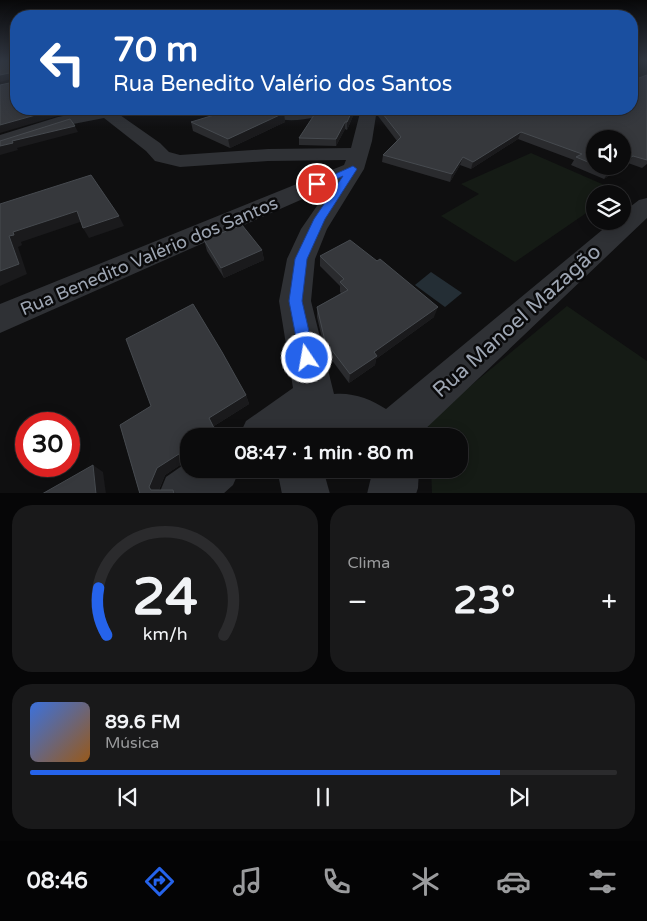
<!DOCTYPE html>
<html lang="pt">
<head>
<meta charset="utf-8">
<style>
	body { margin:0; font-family:"Varela Round",sans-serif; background:#19191a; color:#f1f3f6; height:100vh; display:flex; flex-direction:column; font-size:19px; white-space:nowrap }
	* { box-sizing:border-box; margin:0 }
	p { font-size:16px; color:#9a9b9d }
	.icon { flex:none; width:28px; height:28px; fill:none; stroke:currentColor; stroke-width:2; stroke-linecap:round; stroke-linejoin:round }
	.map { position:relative; height:493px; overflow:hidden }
	.panel { display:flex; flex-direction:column; gap:12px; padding:12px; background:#060607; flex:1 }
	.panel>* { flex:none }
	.hud { position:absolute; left:10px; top:10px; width:628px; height:105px; border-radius:20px; box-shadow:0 2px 12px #0003,0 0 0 1px #2b2b2d; background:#1a4fa0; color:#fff; overflow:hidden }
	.fabs { position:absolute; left:586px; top:130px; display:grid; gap:10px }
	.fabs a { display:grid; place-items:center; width:45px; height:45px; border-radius:50%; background:#0b0b0c; box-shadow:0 2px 12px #0003,0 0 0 1px #2b2b2d; font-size:25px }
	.speed { position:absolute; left:15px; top:412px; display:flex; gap:10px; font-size:25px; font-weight:700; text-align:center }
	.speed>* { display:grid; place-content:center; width:65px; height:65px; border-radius:50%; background:#0b0b0c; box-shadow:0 2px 12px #0003,0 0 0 1px #2b2b2d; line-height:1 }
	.speed .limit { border:8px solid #d22; background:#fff; color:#111 }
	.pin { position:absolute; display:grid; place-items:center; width:42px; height:42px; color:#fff; margin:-21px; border:2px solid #fff; border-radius:50%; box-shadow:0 1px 5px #0007 }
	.me { position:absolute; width:55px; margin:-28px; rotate:348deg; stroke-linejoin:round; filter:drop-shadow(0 0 4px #0008) }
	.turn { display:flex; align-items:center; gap:18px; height:105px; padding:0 20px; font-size:22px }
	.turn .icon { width:65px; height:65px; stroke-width:2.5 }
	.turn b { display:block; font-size:35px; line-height:42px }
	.big { font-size:38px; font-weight:700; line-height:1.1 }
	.panel .widget { flex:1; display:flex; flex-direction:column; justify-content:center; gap:8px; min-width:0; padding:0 18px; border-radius:20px; background:#19191a }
	.panel .dial { align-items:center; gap:0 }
	.dial svg { height:130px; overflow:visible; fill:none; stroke:#2b2b2d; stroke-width:7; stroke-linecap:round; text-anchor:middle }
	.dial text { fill:#f1f3f6; stroke:none }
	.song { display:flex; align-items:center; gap:15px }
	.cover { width:60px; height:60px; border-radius:8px; background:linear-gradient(135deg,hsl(220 70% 55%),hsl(30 70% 35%)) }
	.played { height:5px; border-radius:2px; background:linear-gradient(90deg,#2563eb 80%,#2b2b2d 80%) }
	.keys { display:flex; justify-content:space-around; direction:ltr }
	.heat { display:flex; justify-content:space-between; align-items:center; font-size:28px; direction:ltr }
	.panel .tiles { flex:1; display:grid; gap:12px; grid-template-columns:1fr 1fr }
	.widget:last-child { grid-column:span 2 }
	.trip { position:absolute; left:180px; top:428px; width:288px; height:50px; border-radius:20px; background:#0b0b0c; box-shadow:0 2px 12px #0003,0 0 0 1px #2b2b2d; font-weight:700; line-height:50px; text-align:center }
	.dock { display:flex; height:80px; justify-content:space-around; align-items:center; background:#040405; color:#9a9b9d }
	.dock .icon { width:35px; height:35px }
	.dock .active { color:#2563eb }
	.dock b { font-size:22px; color:#f1f3f6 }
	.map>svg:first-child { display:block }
	.green { fill:#151b15 }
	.water { fill:#242e35 }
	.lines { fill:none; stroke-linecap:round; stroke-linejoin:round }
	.minor { fill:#2f3135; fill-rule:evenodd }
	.wall { fill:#2a2b2e; fill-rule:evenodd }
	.shaded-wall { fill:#1a1a1c }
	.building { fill:#36383c; stroke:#464a4f }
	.route { fill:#2563eb; stroke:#184099 }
	.labels { text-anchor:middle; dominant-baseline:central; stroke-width:5; stroke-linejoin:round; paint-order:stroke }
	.street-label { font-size:18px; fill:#9ea6b3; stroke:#0a0a0b }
	.near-street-label { font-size:21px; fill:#9ea6b3; stroke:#0a0a0b }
</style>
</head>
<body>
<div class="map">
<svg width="647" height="494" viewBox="0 0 647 494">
	<rect width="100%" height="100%" fill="#0f0f10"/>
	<g class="green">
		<polygon points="631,60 647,60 647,77 638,81 631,79"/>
		<polygon points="531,153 618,191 615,194 595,194 595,207 515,262 441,216 479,194 461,184"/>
		<polygon points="567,306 647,361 647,493 432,493 431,469 459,469 459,436 429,436 428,421"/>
	</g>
	<polygon class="water" points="431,272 462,293 445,307 415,285"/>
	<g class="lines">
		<g class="minor">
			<path d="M 100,109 L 132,109 L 130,112 L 120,115 L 160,143 L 169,152 L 180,155 L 268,149 L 351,148 L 361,109 L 377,109 L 372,141 L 364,169 L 327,229 L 315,259 L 311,301 L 334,394 C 352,392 371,399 386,409 L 613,221 L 622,221 L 622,213 L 639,200 L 647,198 L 647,218 L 418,436 L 353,436 L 346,435 L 336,436 L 239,436 L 246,421 L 293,388 L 279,301 L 287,259 L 301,229 L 330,187 L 0,333 L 0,304 L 344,165 L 346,160 L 268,161 L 180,167 L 155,161 L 146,151 L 104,118 L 68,125 L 0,147 L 0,135 L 58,117 Z"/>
			<path d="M 263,109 L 284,109 L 294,111 L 339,109 L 337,112 C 318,117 277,129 263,109 Z"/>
			<polygon points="189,461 189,469 240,469 233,485 223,494 159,494 166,477"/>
			<polygon points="277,469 323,469 330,494 282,494"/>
			<polygon points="373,469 419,469 418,488 416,494 367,494"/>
		</g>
	</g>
	<g class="wall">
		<path d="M 647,75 L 647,164 L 642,168 L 628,163 L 604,179 L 571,165 L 574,160 L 518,139 L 471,169 L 460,165 L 450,182 L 382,162 L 383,155 L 397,141 L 378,116 L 378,109 L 631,109 ZM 595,139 L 622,166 L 595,166 Z"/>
		<polygon points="356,109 347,130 345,129 336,146 299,145 299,138"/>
		<polygon points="284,113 285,122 230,148 193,131 191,122"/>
		<polygon points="204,240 262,250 264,260 224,278 207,251"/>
		<polygon points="320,256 434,317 376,359 375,365 349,383 325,351 317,317 317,307 341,293 340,292 340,286 320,266"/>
		<polygon points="246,395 249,404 214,426 219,436 189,436 189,465 186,461 165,475 159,490 173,490 177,494 140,494 120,425"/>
	</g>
	<g class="shaded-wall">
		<polygon points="14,72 16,78 0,82 0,75"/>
		<polygon points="57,109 75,109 64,111 65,114 0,133 0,125"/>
		<polygon points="353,109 356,109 347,130 347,122"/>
		<polygon points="284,113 285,122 230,148 228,139"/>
		<polygon points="345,122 345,129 336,146 336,139"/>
		<polygon points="75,126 78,132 17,148 18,150 0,155 0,146 12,141"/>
		<polygon points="521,132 518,139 471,169 473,162"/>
		<polygon points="633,156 628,163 604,179 609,171 617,166 622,166 622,163"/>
		<polygon points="463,157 460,165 450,182 452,174"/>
		<polygon points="77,211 83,221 21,242 22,245 18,247 27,274 0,286 0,271 9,236 13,232"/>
		<polygon points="119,216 124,226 89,238 83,228"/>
		<polygon points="262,250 264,260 224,278 221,268"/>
		<polygon points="438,307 434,317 376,359 375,365 349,383 350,374 374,352"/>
		<polygon points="246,395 249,404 214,426 218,436 209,418"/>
		<polygon points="182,452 188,459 185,460 186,461 165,475 157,494 151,490 149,487 157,468"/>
		<polygon points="93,465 103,472 106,494 96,494"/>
	</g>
	<g class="building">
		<polygon points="0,60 16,60 16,109 57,109 0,125 0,85 14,82 14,72 0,75"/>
		<polygon points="647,75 647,160 633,156 622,163 622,139 595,139 595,165 576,157 582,154 521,132 473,162 463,157 452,174 383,155 401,137 379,109 631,109 631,81"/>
		<polygon points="234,109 268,109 284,113 228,139 191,122"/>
		<polygon points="330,109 353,109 347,122 345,122 336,139 299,138 316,112"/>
		<polygon points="70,119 75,126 12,141 13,143 0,146 0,141"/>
		<polygon points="598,166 617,166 609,171"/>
		<polygon points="91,175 119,216 83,228 77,211 13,232 14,235 9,236 19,264 0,271 0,204"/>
		<polygon points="242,225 262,250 221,268 204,240"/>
		<polygon points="350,240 377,261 380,259 438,307 374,352 377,356 350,374 325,341 317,307 348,290 340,282 344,279 320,256"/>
		<polygon points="193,304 222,352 246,395 209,418 218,436 189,436 189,460 185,460 184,452 182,452 157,468 149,487 151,490 173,490 174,494 140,494 120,425 151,406 126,339"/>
		<polygon points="93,465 96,494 42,494"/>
	</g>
	<linearGradient id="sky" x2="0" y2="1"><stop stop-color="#080809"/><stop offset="0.47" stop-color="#313742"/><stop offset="1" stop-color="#313742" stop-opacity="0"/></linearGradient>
	<rect width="647" height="129" fill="url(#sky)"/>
	<polygon class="route" points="353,166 357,169 325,219 307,259 302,301 315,358 313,363 307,365 302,363 300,358 289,301 295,259 314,219 343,176 321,186 314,186 313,184"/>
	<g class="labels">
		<g class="street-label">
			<text transform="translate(149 256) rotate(-23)">Rua Benedito Valério dos Santos</text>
		</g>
		<g class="near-street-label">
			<text transform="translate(517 321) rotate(-42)">Rua Manoel Mazagão</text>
		</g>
	</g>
</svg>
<div class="fabs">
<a><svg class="icon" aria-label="sound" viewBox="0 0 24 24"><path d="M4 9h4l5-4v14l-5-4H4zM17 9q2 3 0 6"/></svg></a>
<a><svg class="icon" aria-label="layers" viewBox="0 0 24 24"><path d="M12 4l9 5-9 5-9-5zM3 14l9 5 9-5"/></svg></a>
</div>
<div class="speed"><div class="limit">30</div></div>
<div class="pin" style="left:317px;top:184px;background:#d93025"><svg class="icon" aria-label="arrive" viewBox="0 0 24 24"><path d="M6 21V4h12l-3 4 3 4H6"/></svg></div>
<svg class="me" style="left:307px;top:358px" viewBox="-20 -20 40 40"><circle r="17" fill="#2563eb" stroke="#fff" stroke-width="3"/><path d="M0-11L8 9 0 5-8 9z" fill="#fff"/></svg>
<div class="trip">08:47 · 1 min · 80 m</div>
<div class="hud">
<div class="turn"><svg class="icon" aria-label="left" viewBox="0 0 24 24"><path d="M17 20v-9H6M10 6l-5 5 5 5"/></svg><div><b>70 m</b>Rua Benedito Valério dos Santos</div></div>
</div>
</div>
<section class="panel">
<div class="tiles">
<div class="widget dial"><svg viewBox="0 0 100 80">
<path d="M14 69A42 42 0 1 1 86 69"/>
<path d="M14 69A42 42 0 0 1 9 40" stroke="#2563eb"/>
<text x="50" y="56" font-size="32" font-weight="700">24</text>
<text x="50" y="72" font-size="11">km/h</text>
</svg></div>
<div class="widget"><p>Clima</p>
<div class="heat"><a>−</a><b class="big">23°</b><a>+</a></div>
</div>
<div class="widget">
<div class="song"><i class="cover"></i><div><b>89.6 FM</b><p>Música</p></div></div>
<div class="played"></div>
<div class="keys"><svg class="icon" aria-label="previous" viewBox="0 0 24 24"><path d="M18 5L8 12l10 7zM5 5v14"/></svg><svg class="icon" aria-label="pause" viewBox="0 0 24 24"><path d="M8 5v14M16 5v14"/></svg><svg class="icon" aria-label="next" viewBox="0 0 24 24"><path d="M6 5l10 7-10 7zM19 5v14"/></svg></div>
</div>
</div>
</section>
<nav class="dock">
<b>08:46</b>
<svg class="icon active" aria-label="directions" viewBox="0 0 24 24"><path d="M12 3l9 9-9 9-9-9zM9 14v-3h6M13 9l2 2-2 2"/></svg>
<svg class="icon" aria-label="music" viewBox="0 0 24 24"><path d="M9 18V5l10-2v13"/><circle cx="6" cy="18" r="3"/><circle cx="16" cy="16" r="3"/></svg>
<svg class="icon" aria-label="phone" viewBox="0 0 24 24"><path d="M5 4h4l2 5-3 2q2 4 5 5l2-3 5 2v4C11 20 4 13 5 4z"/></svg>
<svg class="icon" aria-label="climate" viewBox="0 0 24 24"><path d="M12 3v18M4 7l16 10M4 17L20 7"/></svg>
<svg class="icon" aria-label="car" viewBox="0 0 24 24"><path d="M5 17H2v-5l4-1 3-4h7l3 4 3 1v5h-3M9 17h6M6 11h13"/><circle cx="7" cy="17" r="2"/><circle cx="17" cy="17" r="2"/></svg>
<svg class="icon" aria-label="filters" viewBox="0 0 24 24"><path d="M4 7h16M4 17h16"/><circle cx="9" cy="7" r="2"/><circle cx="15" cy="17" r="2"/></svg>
</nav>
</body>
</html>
